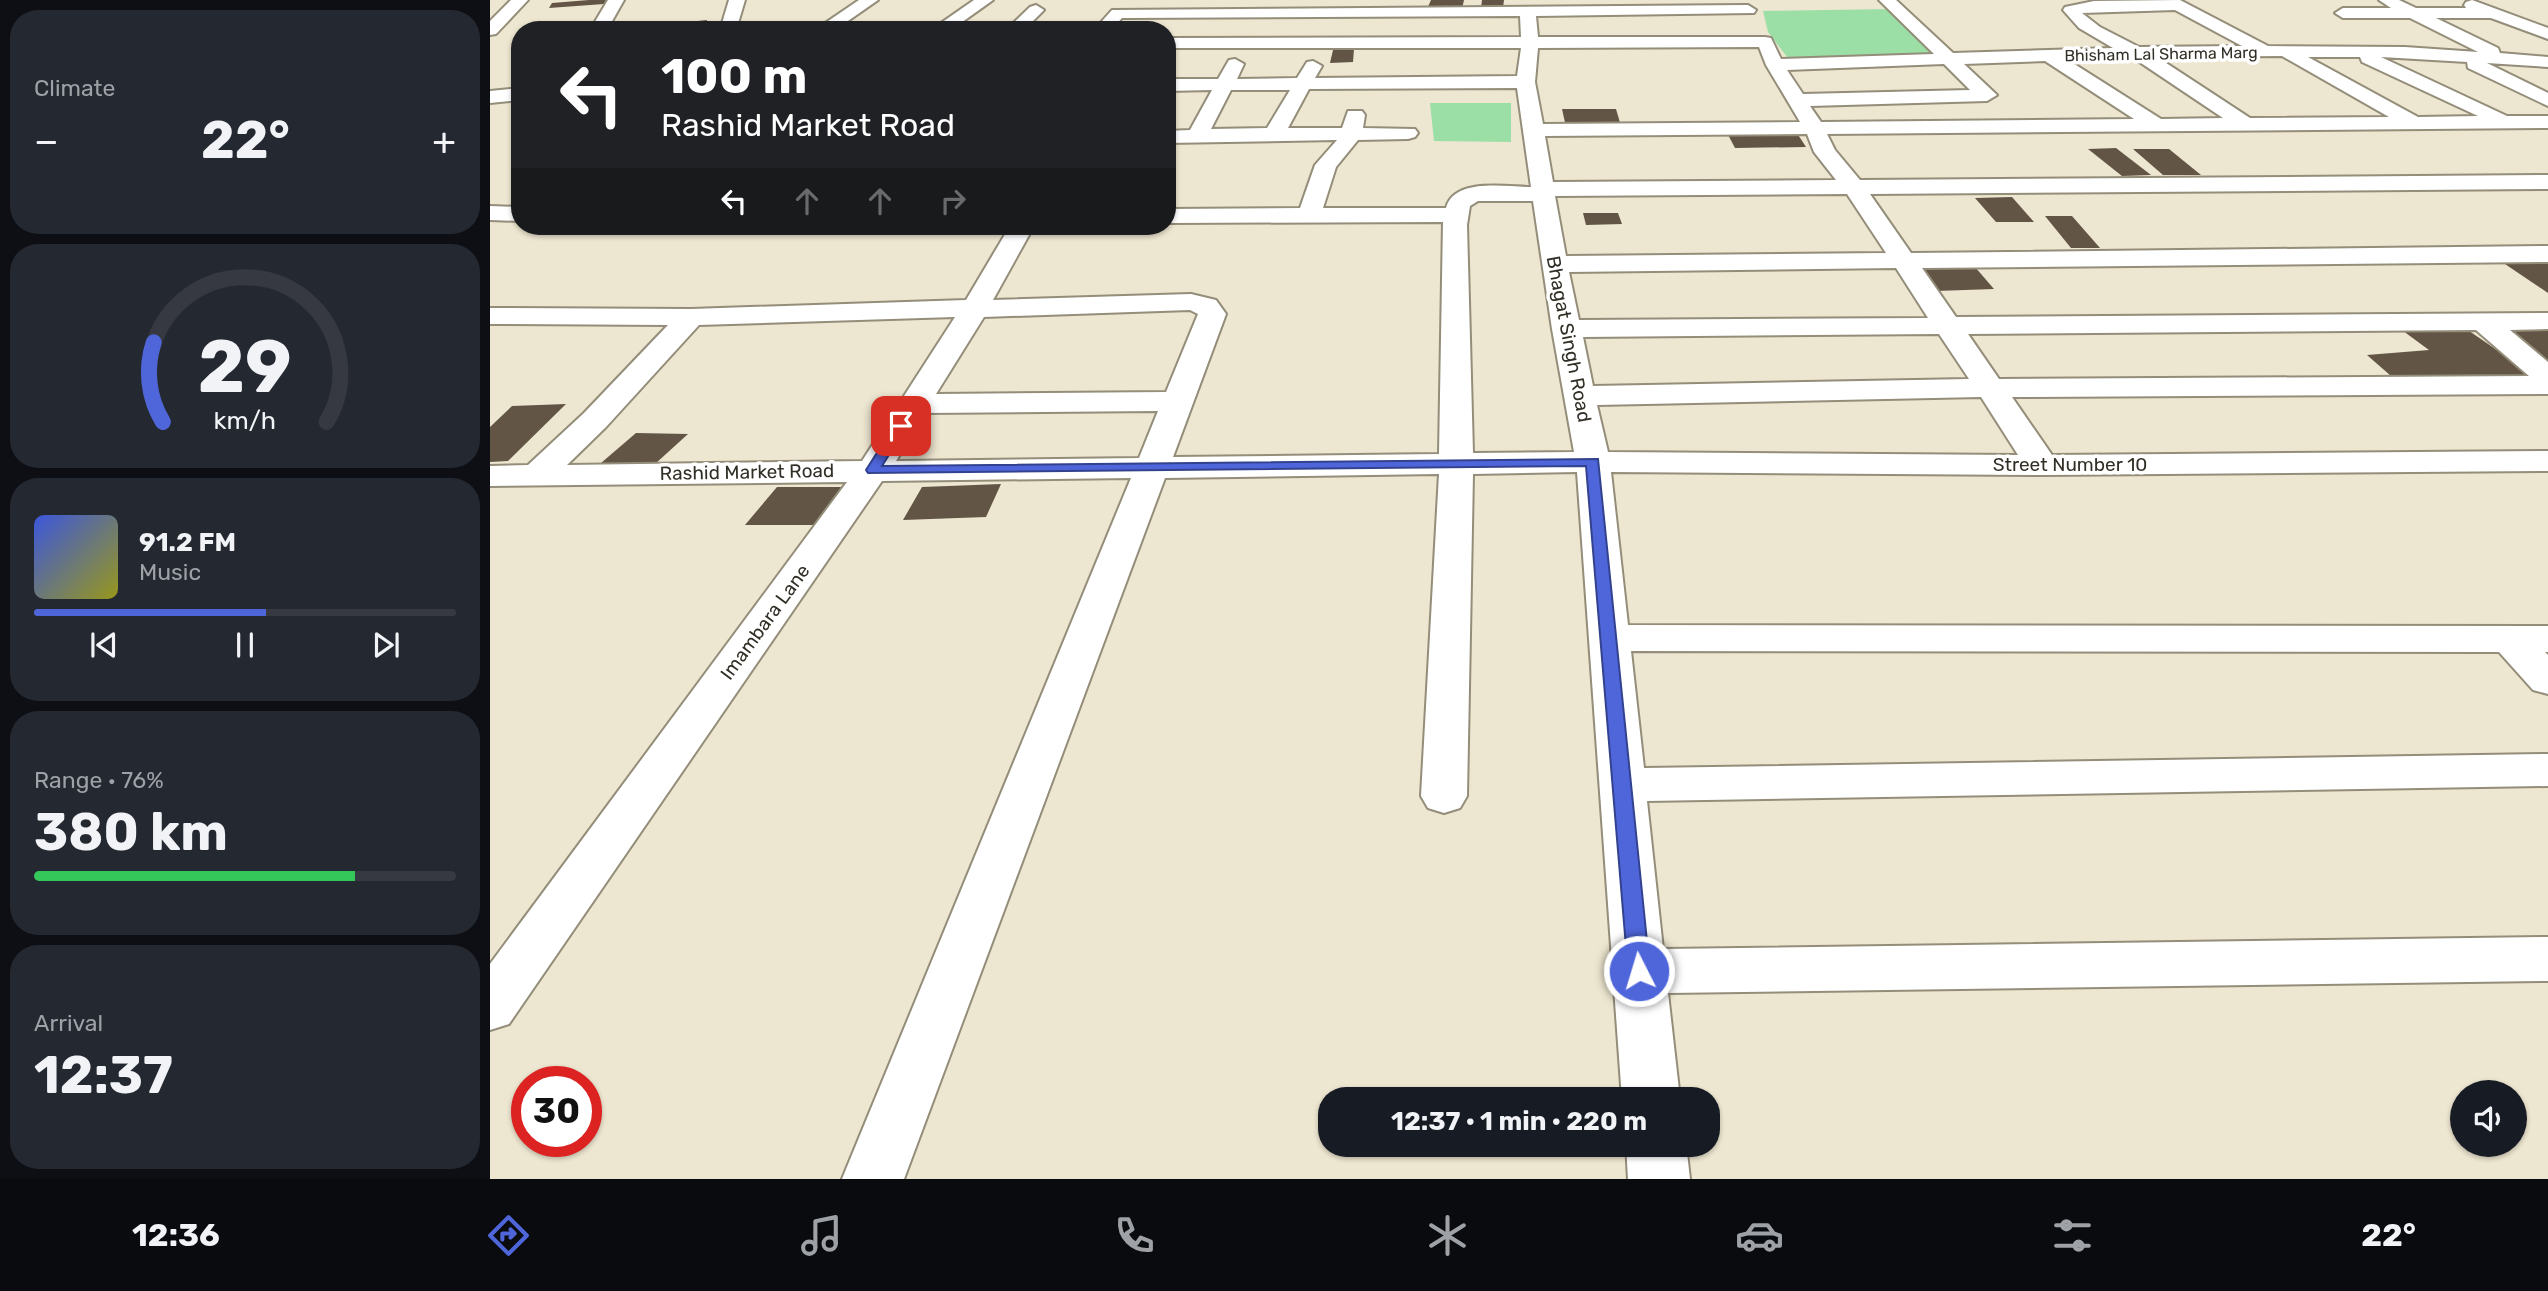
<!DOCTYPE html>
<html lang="en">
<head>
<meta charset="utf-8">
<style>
	body { margin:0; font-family:Rubik,sans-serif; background:#242831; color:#f1f3f6; height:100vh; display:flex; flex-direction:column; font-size:26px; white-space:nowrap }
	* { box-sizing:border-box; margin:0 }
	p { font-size:23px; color:#9ea1a6 }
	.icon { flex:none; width:38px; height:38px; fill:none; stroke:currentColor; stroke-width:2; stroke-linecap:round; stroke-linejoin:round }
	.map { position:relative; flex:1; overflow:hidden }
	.panel { display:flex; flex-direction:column; gap:10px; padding:10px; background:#0d0f14; width:490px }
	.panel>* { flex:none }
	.banner { position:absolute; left:21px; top:21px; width:665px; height:214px; border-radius:28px; box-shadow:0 2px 5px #0004; background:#202124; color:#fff; overflow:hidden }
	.buttons { position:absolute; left:1960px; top:1080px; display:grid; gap:14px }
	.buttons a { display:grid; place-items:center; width:77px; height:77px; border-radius:50%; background:#171b24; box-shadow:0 2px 5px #0004; font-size:35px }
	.speed { position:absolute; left:21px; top:1066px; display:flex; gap:14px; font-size:35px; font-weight:700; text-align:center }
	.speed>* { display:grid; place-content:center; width:91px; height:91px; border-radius:50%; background:#171b24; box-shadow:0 2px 5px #0004; line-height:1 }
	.speed .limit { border:10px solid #d22; background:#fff; color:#111 }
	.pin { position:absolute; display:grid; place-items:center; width:60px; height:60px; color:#fff; margin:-30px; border-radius:14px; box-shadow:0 4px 10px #0006 }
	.me { position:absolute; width:77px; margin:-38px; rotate:355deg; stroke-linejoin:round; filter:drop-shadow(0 0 5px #0008) }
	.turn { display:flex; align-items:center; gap:24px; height:147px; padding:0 35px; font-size:32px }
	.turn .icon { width:91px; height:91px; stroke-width:2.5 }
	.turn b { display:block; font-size:49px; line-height:60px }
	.lanes { display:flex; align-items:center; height:66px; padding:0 35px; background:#0003; justify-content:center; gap:35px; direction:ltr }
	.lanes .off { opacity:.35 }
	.big { font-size:52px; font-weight:700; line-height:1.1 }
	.panel .card { flex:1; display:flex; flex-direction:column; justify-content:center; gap:10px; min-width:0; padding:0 24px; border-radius:28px; background:#242831 }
	.panel .dial { align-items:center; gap:0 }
	.dial svg { height:182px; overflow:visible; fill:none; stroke:#363941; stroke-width:7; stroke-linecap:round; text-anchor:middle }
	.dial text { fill:#f1f3f6; stroke:none }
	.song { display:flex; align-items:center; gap:21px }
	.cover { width:84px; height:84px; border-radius:10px; background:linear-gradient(135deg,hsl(230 70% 55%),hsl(60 70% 35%)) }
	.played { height:7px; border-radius:4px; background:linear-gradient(90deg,#4f66db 55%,#363941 55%) }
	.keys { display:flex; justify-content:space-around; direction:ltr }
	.heat { display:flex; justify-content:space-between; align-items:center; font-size:38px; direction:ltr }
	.charge { height:10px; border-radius:5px; background:linear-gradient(90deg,#34c759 76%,#363941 0) }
	.trip { position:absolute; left:828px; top:1087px; width:402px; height:70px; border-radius:28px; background:#171b24; box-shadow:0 2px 5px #0004; font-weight:700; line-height:70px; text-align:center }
	.menu { display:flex; height:112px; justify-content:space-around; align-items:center; background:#090b0e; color:#9ea1a6 }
	.menu .icon { width:49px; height:49px }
	.menu .active { color:#4f66db }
	.menu b { font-size:32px; color:#f1f3f6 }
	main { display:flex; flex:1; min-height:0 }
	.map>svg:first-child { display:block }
	.green { fill:#9bdfa6 }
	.building { fill:#625545 }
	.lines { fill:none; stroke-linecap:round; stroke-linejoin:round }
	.street-casing { stroke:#938d79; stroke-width:4 }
	.secondary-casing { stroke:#938d79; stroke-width:4 }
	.street { fill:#fff; fill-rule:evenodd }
	.secondary { fill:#fff; fill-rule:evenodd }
	.route { fill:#4f66db; stroke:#33428e; stroke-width:2 }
	.labels { text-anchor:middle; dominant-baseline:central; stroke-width:7; stroke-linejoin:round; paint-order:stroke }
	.far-street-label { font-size:16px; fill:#322f27; stroke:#fff }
	.street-label { font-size:19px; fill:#322f27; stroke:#fff }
</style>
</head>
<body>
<main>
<section class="panel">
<div class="card"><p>Climate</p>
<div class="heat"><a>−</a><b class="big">22°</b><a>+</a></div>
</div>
<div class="card dial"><svg viewBox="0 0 100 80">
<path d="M14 69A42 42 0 1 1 86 69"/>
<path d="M14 69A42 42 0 0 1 10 34" stroke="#4f66db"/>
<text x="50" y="56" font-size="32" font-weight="700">29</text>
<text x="50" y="72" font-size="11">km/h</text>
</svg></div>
<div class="card">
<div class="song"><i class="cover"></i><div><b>91.2 FM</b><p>Music</p></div></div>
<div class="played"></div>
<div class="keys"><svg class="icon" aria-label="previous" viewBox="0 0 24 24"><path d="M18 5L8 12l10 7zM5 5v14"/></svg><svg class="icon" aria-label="pause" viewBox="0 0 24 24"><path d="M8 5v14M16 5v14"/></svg><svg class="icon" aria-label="next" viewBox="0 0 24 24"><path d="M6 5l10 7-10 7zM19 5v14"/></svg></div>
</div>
<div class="card"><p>Range · 76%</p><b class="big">380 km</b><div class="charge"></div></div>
<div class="card"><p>Arrival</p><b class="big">12:37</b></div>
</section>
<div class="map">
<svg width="2058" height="1179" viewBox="0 0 2058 1179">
	<rect width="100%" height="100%" fill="#ede6d0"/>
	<g class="green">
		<polygon points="1404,9 1449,55 1297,57 1278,32 1273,11"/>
		<polygon points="940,103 1021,103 1021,142 944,141"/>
	</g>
	<g class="building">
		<polygon points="99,0 116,0 114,4 59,8 62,3"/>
		<polygon points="941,0 974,0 972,9 937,9"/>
		<polygon points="992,0 1014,0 1013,8 991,8"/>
		<polygon points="217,20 217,30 161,30 161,26"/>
		<polygon points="444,22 437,28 379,29 387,23"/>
		<polygon points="864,49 863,62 840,63 843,50"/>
		<polygon points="1072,109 1126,109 1131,126 1076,127"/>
		<polygon points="1305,130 1316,147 1245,148 1236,131"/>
		<polygon points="1626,148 1661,175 1632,176 1598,149"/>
		<polygon points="1643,149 1679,149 1711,175 1673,175"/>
		<polygon points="1522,197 1544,222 1506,222 1485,198"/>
		<polygon points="1093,213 1128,213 1132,224 1096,225"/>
		<polygon points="1555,216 1582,216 1610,248 1581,248"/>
		<polygon points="2012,262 2054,262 2058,264 2058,293"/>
		<polygon points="1485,267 1504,289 1446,291 1429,268"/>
		<polygon points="2058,323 2058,364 2000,324"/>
		<polygon points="1969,324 2049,379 1909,383 1877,355 1939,350 1905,325"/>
		<polygon points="76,404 18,461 0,462 0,427 22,406"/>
		<polygon points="146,433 198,434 165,464 111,463"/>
		<polygon points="511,484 496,517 413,520 432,487"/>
		<polygon points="287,487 357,487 329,525 255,525"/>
	</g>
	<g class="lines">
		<g class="street-casing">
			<g id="street">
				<polygon points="118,0 134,0 117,30 100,30"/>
				<polygon points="239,0 255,0 246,30 230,30"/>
				<polygon points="369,0 388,0 345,30 325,30"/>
				<polygon points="484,0 503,0 461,30 441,30"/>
				<path d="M 1389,0 L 1406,0 L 1463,53 L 1623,48 L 1589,28 L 1573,10 L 1575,7 L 1604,1 L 1690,0 L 1778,46 L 1915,47 L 1988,52 L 1920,18 L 1853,18 L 1845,13 L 1853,8 L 1901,8 L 1889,0 L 1909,0 L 1926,8 L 1976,8 L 1974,5 L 1976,2 L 1982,0 L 2058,28 L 2058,39 L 2001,18 L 1946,18 L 2008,48 L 2010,53 L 2058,57 L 2058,67 L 1997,63 L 2058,93 L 2058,106 L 1978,68 L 1977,62 L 1891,57 L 2017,116 L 2058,116 L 2058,128 L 1337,134 L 1345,150 L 1370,180 L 2058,175 L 2058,189 L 1380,194 L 1421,253 L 2058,246 L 2058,262 L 1432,268 L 1466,317 L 2058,313 L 2058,329 L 2020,330 L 2058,362 L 2058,394 L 1522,397 L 1562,455 L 2058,451 L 2058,471 L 1552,475 L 1121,472 L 1138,625 L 2058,626 L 2058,652 L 2055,652 L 2058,655 L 2058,694 L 2043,690 L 2009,652 L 1141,651 L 1154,768 L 2058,754 L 2058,786 L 1157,801 L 1173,949 L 2058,937 L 2058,981 L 1178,993 L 1190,1099 L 1132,1099 L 1087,472 L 983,474 L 977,796 L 970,808 L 954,813 L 938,808 L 931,796 L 949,474 L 675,478 L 414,1179 L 352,1179 L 641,478 L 392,481 L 19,1024 L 0,1030 L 0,964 L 357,482 L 0,486 L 0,466 L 38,465 L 94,413 L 178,325 L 0,324 L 0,308 L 201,309 L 476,300 L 520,226 L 544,226 L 503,300 L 701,294 L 726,300 L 736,314 L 683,457 L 949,454 L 953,222 L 677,223 L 677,209 L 810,208 L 825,165 L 847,140 L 677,143 L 677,131 L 700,130 L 722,90 L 677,91 L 677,79 L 728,79 L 739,60 L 745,59 L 754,64 L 747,79 L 807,78 L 817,62 L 823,61 L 832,66 L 825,78 L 1027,76 L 1031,48 L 677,48 L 677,38 L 1031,37 L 1030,16 L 632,18 L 621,30 L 604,30 L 622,10 L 1258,5 L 1266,10 L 1264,13 L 1046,16 L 1048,37 L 1275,37 L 1281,38 L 1291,59 L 1444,54 ZM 1685,10 L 1752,46 L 1649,47 L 1610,27 L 1592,13 ZM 1048,48 L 1269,47 L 1276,65 L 1310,122 L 1053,124 L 1045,82 ZM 1792,56 L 1899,117 L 1760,118 L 1667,57 ZM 1642,57 L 1733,118 L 1671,119 L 1578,60 ZM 1818,57 L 1870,57 L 1872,62 L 1988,116 L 1928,117 ZM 1555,61 L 1644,119 L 1331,122 L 1320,106 L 1497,101 L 1507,95 L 1474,64 ZM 1454,64 L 1480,90 L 1313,94 L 1297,70 ZM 1027,88 L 1041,187 C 1017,187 964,177 956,208 L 833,208 L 846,167 L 868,140 L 918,139 L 925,137 L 928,133 L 925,129 L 873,128 L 875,115 L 872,111 L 858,111 L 852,128 L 798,128 L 819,89 ZM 741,90 L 800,90 L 777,128 L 721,129 ZM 1317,134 L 1324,152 L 1346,180 L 1063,182 L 1055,136 ZM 1357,194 L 1396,253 L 1076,256 L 1065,196 ZM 988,201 L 1043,201 L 1062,329 L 1084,452 L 983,453 L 977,225 L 980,206 ZM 1406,268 L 1438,318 L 1089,320 L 1079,272 ZM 700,310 L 708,314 L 676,392 L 446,394 L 494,317 ZM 465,317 L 372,461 L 77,465 L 116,427 L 209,325 ZM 1986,330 L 2039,376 L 1509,379 L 1478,334 ZM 1449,334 L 1479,379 L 1103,386 L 1093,337 ZM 1491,397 L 1528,455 L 1118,452 L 1107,405 ZM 668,411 L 649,458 L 406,461 L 435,413 Z"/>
				<polygon points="546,5 554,10 534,30 516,30 540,7"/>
				<polygon points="30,88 30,100 0,103 0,91"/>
				<polygon points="0,206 30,207 30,221 0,220"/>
				<polygon points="1136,1144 1196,1144 1200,1179 1138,1179"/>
			</g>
		</g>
		<g class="secondary-casing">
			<polygon id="secondary" points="21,0 38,0 6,34 0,35 0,21"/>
		</g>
		<use href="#street" class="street"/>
		<use href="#secondary" class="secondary"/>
	</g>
	<polygon class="route" points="411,422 417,426 392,466 1108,459 1160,971 1157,978 1149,980 1142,978 1138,971 1096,466 378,473 376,470 404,426"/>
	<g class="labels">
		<g class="far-street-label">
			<text transform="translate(1671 54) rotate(-1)">Bhisham Lal Sharma Marg</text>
		</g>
		<g class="street-label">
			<text transform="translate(1079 339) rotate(79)">Bhagat Singh Road</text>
			<text x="1580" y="464">Street Number 10</text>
			<text transform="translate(257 472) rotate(-1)">Rashid Market Road</text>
			<text transform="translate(275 622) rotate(-54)">Imambara Lane</text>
		</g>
	</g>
</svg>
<div class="buttons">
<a><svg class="icon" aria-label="sound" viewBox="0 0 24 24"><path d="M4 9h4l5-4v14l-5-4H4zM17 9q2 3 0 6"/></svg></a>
</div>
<div class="speed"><div class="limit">30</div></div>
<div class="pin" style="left:411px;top:426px;background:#d93025"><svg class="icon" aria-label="arrive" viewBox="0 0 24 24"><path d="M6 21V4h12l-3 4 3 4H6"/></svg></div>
<svg class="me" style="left:1149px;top:971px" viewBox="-20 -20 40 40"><circle r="17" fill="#4f66db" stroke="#fff" stroke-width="3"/><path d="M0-11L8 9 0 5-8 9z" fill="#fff"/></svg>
<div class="trip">12:37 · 1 min · 220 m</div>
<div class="banner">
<div class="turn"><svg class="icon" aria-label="left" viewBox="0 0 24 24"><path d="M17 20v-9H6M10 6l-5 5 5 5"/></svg><div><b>100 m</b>Rashid Market Road</div></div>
<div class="lanes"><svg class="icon" aria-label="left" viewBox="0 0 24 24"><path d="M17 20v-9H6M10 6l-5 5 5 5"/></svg><svg class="icon off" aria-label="ahead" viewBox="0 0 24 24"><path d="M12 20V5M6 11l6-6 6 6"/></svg><svg class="icon off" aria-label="ahead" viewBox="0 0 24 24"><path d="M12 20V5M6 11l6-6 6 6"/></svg><svg class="icon off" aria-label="right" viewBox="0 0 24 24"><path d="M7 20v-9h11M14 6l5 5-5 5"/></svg></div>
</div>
</div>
</main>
<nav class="menu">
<b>12:36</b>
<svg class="icon active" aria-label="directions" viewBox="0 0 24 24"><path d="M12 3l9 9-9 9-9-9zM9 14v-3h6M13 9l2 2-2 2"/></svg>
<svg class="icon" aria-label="music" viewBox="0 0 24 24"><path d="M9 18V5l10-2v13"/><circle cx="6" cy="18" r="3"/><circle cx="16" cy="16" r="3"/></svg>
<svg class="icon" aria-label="phone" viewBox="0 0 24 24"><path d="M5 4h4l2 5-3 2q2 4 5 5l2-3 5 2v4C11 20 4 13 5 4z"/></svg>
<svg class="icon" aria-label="climate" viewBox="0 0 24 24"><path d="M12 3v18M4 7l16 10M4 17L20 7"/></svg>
<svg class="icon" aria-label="car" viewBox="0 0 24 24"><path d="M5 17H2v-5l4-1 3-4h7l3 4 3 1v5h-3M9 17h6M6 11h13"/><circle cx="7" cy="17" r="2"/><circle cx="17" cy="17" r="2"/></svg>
<svg class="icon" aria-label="filters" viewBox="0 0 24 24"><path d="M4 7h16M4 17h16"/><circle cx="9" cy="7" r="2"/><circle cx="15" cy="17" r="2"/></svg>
<b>22°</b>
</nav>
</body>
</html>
